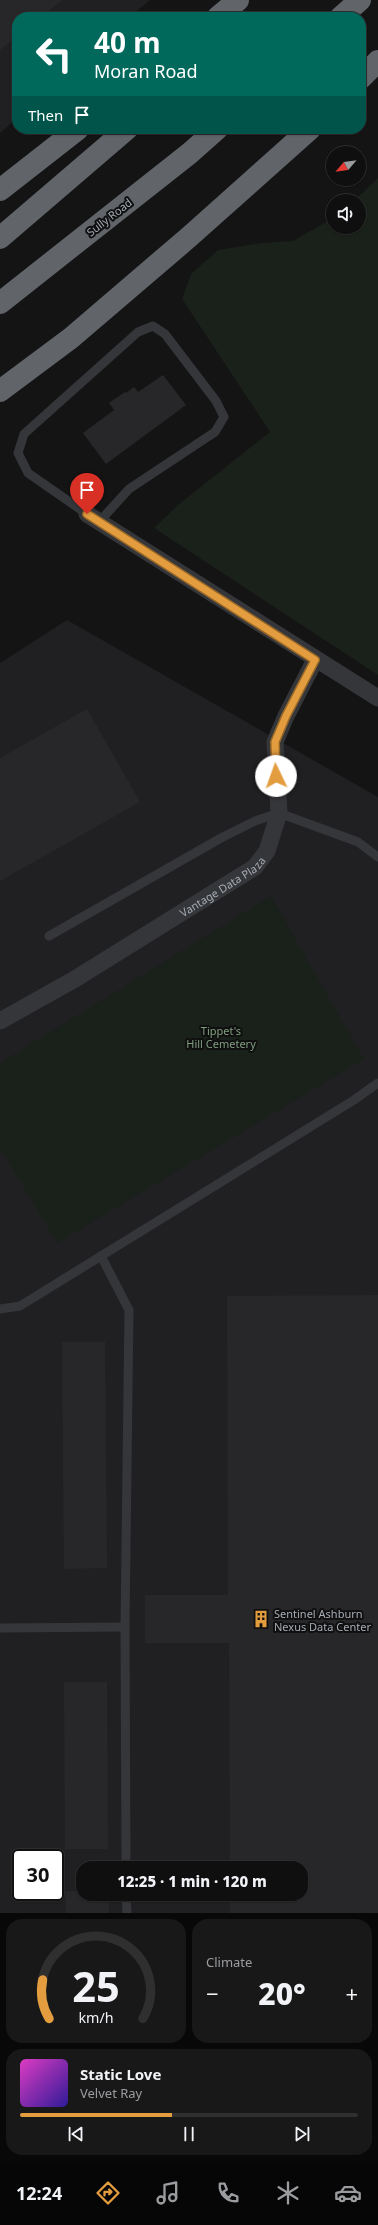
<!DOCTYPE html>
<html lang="en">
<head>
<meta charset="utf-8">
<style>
	body { margin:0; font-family:"Noto Sans",sans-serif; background:#181819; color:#f1f3f6; height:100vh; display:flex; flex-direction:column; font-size:15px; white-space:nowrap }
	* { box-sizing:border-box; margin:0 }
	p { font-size:13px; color:#9b9c9f }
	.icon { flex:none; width:22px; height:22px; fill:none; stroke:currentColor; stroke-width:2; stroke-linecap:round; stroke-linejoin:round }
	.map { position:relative; height:1913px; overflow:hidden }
	.panel { display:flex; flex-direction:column; gap:6px; padding:6px; background:#080809; flex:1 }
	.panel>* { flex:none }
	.guide { position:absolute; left:12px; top:12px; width:354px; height:122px; border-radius:16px; box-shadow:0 1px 3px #0004,0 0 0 1px #2f2f30; background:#00695c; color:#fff; overflow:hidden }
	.needle { width:26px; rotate:242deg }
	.controls { position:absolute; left:326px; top:146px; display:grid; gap:8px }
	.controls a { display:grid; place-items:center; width:40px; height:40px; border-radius:50%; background:#0f0f10; box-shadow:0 1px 3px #0004,0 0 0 1px #2f2f30; font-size:20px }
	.speed { position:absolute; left:12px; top:1849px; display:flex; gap:8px; font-size:20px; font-weight:700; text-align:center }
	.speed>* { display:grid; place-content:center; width:52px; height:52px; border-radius:50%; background:#0f0f10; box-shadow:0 1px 3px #0004,0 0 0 1px #2f2f30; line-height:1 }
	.speed .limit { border:2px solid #111; border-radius:6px; background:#fff; color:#111 }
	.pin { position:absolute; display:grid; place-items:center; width:34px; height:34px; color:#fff; margin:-41px -17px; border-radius:50% 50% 50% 0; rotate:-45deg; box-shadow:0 0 4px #0007 }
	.pin .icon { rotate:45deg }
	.me { position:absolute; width:44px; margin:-22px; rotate:357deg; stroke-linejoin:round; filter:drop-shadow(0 0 3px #0008) }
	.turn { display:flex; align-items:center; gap:14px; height:84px; padding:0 16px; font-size:18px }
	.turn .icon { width:52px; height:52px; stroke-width:2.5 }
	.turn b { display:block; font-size:28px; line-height:34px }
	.then { display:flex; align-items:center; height:38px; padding:0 16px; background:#0003; gap:8px; font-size:15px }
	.big { font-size:30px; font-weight:800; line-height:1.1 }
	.panel .widget { flex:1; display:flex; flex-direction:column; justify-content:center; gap:6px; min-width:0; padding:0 14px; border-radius:16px; background:#181819 }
	.panel .dial { align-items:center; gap:0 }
	.dial svg { height:104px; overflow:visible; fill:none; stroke:#2f2f30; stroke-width:7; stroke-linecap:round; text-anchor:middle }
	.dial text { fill:#f1f3f6; stroke:none }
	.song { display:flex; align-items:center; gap:12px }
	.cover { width:48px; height:48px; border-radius:6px; background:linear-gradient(135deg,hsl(310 70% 55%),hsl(250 70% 35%)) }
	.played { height:4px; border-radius:2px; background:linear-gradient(90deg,#e39d3e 45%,#2f2f30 45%) }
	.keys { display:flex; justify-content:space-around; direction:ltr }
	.heat { display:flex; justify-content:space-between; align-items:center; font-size:22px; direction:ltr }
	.panel .tiles { flex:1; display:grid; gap:6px; grid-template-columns:1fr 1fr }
	.widget:last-child { grid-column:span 2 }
	.trip { position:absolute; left:76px; top:1861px; width:232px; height:40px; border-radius:16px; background:#0f0f10; box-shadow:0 1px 3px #0004,0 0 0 1px #2f2f30; font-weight:800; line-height:40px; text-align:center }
	.tabs { display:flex; height:64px; justify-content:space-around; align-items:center; background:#060606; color:#9b9c9f }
	.tabs .icon { width:28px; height:28px }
	.tabs .selected { color:#e39d3e }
	.tabs b { font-size:18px; color:#f1f3f6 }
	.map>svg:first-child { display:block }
	.built { fill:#202022; fill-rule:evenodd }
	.green { fill:#1a201a }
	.building { fill:#272729 }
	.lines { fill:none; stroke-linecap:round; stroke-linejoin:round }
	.service { stroke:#35363a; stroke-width:9 }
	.minor { stroke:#35363a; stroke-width:17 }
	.motorway { stroke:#61656a; stroke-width:22 }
	.route-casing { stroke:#946628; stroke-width:10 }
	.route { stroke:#e39d3e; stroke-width:7 }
	.labels { text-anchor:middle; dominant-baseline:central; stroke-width:4; stroke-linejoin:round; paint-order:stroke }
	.street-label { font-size:11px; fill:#a6acb4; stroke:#0f0f10 }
	.park-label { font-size:11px; fill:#809e7f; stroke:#0f0f10 }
	.poi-label { font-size:11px; fill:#a6acb4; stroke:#0f0f10; text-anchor:start }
</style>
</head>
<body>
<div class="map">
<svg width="378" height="1913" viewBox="0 0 378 1913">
	<rect width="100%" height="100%" fill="#141415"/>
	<g class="built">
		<polygon points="0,0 150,0 130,17 17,17 17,118 0,133"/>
		<path d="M 67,620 L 378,797 L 378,1913 L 0,1913 L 0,663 ZM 21,1858 L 55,1858 L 55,1892 L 21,1892 ZM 83,1868 L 301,1868 L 301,1894 L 83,1894 Z"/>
	</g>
	<g class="green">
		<polygon points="378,178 378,675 154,528 179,504 270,432 182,299 191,274 218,250 261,243 293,241 333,218 333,227 359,227 359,201 354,201"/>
		<polygon points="271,896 364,1059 57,1243 0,1148 0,1063"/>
	</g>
	<g class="building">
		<polygon points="0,0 62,0 41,17 17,17 17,36 0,50"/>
		<polygon points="163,375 186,405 106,464 83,433 114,410 109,403 125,392 126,393 134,387 138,392"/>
		<polygon points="87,709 140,802 0,881 0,758"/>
		<polygon points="378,1295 378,1913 230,1913 230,1894 301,1894 301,1868 230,1868 229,1643 145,1643 145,1595 228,1595 227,1296"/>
		<polygon points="62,1342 105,1342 107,1568 64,1569"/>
		<polygon points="64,1682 107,1682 108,1849 65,1849"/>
		<polygon points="65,1891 83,1891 83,1894 109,1894 109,1913 66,1913"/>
	</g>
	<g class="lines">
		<g class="service">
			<polyline points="87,514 28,473 18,453 24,434 138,332 153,326 165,334 216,401 224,417 215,432 129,489 99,522"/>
			<polyline points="49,936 221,838 255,821 279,813 358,842 378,857"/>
			<polyline points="101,1256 129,1310 125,1627 126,1868"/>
			<polyline points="0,1309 20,1306 354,1100 378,1083"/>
			<polyline points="0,1628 125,1627"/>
			<polyline points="126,1894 127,1913"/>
		</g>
		<g class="minor">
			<polyline points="87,514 378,698"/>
			<path id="s1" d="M 0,1021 L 75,979 L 255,867 L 267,851 L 279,813 L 275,742 L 286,716 L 315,660"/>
		</g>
		<g class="motorway">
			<polyline points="218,17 238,0"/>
			<polyline points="341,17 360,0"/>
			<polyline points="361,78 378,61"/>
			<polyline points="0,190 78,129"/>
			<polyline points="0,238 127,129"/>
			<polyline points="0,303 190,153 217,129"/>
			<polyline points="0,391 71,338 189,237 310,129"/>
		</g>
	</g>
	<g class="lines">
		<g class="route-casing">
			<polyline id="route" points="87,514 315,660 286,716 275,742 276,776"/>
		</g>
		<use href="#route" class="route"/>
	</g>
	<defs>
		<g id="building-bare" transform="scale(1.38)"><path d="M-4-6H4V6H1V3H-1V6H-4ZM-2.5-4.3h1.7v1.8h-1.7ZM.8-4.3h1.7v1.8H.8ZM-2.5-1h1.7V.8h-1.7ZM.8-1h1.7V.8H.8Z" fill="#e39d3e" stroke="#0f0f10" stroke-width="2.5" paint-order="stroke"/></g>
	</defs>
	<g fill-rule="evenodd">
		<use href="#building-bare" x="261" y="1619"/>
	</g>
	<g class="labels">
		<g class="street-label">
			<text transform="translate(109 217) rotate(-38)">Sully Road</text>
			<text stroke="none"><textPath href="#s1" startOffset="260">Vantage Data Plaza</textPath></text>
		</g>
		<g class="park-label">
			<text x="221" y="1030">Tippet's<tspan x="221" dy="13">Hill Cemetery</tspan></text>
		</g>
		<g class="poi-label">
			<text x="274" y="1613">Sentinel Ashburn<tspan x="274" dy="13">Nexus Data Center</tspan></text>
		</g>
	</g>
</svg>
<div class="controls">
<a><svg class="needle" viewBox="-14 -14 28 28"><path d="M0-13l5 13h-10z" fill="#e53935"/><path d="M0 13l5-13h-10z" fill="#9b9c9f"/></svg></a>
<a><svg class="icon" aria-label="sound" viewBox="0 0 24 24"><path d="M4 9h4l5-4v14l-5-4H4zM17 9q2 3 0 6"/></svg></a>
</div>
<div class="speed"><div class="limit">30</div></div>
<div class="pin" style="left:87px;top:514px;background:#d93025"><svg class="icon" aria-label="arrive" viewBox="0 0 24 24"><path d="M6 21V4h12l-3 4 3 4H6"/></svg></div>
<svg class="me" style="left:276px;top:776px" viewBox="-20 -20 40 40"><circle r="19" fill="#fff"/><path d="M0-13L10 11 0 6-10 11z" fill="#e39d3e"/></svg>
<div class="trip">12:25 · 1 min · 120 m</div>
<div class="guide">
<div class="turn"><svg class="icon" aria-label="left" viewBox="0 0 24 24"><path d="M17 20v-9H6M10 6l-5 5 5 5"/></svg><div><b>40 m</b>Moran Road</div></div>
<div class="then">Then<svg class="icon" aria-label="arrive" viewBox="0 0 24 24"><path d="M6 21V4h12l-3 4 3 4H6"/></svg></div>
</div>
</div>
<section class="panel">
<div class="tiles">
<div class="widget dial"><svg viewBox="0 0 100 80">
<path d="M14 69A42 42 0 1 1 86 69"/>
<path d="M14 69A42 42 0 0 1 9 39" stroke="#e39d3e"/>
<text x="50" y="56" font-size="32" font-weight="700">25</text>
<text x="50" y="72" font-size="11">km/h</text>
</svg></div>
<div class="widget"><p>Climate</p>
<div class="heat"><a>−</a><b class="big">20°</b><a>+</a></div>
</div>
<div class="widget">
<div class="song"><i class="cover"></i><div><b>Static Love</b><p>Velvet Ray</p></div></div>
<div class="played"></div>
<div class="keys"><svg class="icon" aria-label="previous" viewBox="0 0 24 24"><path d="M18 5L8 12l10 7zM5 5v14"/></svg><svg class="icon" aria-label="pause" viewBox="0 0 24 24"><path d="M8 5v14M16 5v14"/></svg><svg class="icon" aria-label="next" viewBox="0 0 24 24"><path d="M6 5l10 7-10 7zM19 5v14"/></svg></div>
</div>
</div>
</section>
<nav class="tabs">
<b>12:24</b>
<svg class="icon selected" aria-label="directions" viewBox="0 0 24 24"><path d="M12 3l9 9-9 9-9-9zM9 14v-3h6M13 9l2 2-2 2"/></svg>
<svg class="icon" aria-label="music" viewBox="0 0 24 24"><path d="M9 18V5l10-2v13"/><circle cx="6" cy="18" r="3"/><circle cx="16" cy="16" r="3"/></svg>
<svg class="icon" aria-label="phone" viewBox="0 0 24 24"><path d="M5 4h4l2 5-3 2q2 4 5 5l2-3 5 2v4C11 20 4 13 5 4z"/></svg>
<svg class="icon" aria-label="climate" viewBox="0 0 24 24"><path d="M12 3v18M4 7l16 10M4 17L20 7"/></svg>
<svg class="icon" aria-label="car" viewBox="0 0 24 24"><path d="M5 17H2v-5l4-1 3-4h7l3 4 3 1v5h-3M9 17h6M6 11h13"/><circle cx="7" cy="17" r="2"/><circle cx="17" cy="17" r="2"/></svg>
</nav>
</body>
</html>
